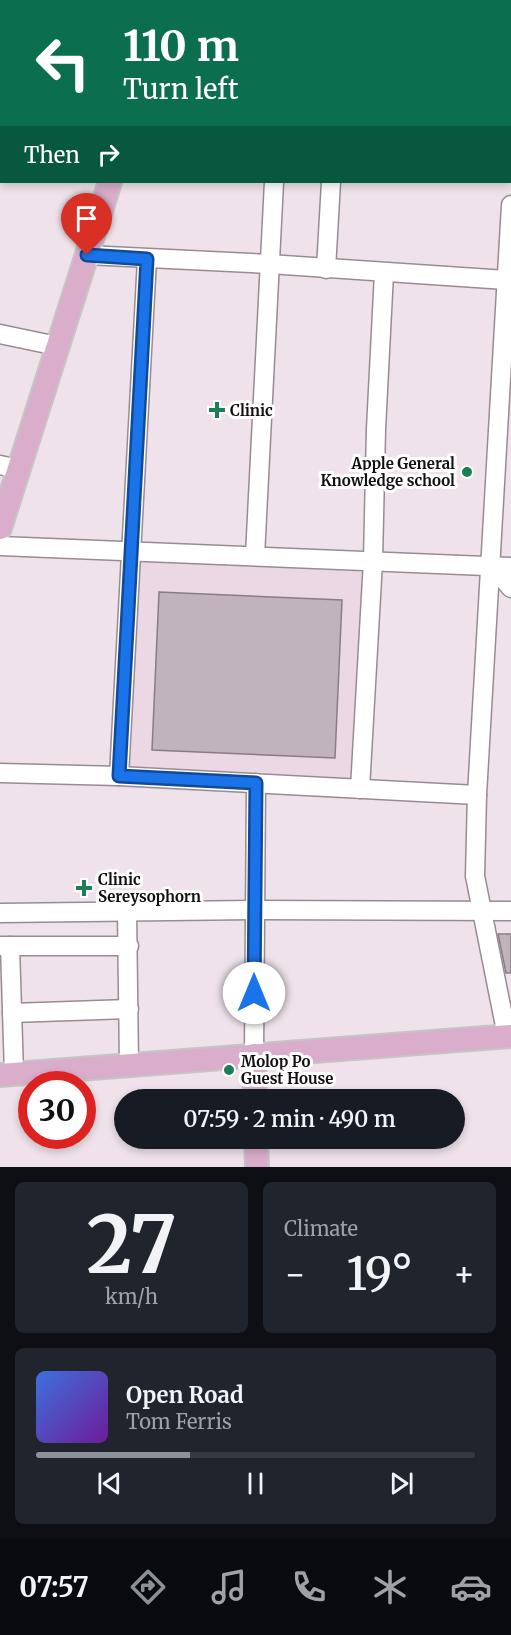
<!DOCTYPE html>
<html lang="en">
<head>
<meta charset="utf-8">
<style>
	body { margin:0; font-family:Merriweather,serif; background:#20242c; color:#f1f3f6; height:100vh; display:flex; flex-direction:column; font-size:22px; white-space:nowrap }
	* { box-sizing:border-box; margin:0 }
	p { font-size:20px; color:#9ea1a6 }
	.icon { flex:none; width:33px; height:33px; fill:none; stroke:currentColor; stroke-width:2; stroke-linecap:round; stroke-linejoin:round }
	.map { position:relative; height:1167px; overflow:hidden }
	.panel { display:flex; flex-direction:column; gap:15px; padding:15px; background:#0d0f14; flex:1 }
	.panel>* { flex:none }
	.top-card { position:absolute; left:0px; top:0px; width:512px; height:183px; box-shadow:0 3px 9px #0003; background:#0b6e4f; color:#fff; overflow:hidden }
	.speed { position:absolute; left:18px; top:1071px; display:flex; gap:12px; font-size:30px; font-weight:700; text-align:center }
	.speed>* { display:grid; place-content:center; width:78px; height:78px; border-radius:50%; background:#171b24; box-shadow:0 3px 9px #0003; line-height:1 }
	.speed .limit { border:9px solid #d22; background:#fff; color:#111 }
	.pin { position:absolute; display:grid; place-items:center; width:51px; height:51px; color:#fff; margin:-62px -26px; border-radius:50% 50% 50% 0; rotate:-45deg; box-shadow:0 0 6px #0007 }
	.pin .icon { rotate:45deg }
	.me { position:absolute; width:66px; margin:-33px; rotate:0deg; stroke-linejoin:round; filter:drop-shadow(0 0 4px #0008) }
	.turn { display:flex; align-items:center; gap:21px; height:126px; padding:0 24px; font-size:27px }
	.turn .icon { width:78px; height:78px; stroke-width:2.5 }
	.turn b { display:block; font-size:42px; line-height:51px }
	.then { display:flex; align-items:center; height:57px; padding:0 24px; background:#0003; gap:12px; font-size:22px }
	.big { font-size:45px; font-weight:600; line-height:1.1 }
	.panel .widget { flex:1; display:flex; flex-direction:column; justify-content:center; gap:9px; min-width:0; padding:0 21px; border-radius:9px; background:#20242c }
	.panel .dial { align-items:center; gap:0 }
	.dial b { font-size:78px; line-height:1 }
	.song { display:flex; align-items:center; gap:18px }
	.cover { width:72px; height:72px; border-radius:9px; background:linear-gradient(135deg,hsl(220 70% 55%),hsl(280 70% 35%)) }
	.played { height:6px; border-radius:3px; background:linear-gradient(90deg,#8c9099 35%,#363941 35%) }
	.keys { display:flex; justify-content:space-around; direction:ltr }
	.heat { display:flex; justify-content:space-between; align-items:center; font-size:33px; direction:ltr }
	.panel .tiles { flex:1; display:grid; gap:15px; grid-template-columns:1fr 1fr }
	.widget:last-child { grid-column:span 2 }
	.trip { position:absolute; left:114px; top:1089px; width:351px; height:60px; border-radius:30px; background:#171b24; box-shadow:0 3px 9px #0003; font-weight:600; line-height:60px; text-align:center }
	.dock { display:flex; height:96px; justify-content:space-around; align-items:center; background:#090b0e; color:#9ea1a6 }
	.dock .icon { width:42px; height:42px }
	.dock .current { color:#8c9099 }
	.dock b { font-size:27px; color:#f1f3f6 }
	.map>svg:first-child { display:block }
	.built { fill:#ecd7e4 }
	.building { fill:#c0b3bb; stroke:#897d84; stroke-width:1.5 }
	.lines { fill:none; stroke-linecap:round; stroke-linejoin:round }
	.minor-casing { stroke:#988c93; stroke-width:21 }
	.major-casing { stroke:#c6c5c6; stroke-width:26 }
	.highway-casing { stroke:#c6c5c6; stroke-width:28 }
	.minor { stroke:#fff; stroke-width:18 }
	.major { stroke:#daadcb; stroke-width:22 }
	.highway { stroke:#c177a8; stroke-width:26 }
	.route-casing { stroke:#114b97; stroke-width:15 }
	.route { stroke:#1a73e8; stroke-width:10 }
	.poi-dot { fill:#1c7e56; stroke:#fff; stroke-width:2 }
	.labels { text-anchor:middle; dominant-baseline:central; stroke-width:6; stroke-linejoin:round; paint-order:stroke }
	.poi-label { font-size:15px; font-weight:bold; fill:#130f12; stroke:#fff; text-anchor:start }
</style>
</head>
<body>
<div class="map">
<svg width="511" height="1167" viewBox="0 0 511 1167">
	<rect width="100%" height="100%" fill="#efe2ea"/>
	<polygon class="built" points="122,542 378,551 367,799 108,787"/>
	<g class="building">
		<polygon points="159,592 342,600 335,758 152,750"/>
		<polygon points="498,934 511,934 511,973 506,973"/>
	</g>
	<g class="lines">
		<g class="minor-casing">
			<g id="minor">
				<polyline points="442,2 444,0"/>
				<polyline points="510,17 511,16"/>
				<polyline points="0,157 2,157"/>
				<polyline points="87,255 269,264 506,280"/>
				<polyline points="326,269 331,182"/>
				<polyline points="0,334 57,346"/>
				<polyline points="0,465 18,469"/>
				<polyline points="0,546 511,567"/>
				<polyline points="255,556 274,182"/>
				<polyline points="492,566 511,588"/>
				<polyline points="0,773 119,776 477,795"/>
				<polyline points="119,776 147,259"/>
				<polyline points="360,789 373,561 376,429 384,273"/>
				<polyline points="127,912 129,1065"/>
				<polyline points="0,913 254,910 511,911"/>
				<polyline points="0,946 129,946"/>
				<polyline points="10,946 14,1074"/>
				<polyline points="12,1013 129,1009"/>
				<polyline points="507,1036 475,876 477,795 511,205"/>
				<polyline points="254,1055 256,783"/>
			</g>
		</g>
		<g class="major-casing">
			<g id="major">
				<polyline points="166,2 166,0"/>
				<polyline points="0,528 110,182"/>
				<polyline points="254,1055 255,1100"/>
				<polyline points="0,1075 511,1036"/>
				<polyline points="256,1138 257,1167"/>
			</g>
		</g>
		<g class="highway-casing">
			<g id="highway">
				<polyline points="427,0 428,2"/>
				<polyline points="510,86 511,87"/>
			</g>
		</g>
		<use href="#minor" class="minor"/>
		<use href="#major" class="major"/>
		<use href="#highway" class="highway"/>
	</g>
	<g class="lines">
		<g class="route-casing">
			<polyline id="route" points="87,255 147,259 119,776 256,783 254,993"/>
		</g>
		<use href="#route" class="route"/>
	</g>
	<g class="poi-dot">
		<path d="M214 401h6v6h6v6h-6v6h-6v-6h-6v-6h6z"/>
		<circle cx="467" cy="472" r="6"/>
		<path d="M81 879h6v6h6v6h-6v6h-6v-6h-6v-6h6z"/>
		<circle cx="229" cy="1070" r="6"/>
	</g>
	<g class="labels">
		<g class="poi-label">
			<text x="230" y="410">Clinic</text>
			<text x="455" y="463" text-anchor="end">Apple General<tspan x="455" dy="17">Knowledge school</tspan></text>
			<text x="98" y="879">Clinic<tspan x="98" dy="17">Sereysophorn</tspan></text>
			<text x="241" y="1061">Molop Po<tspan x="241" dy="17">Guest House</tspan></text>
		</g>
	</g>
</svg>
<div class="speed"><div class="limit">30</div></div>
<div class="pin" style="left:87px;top:255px;background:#d93025"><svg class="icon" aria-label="arrive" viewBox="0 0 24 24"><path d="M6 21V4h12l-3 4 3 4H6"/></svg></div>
<svg class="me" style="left:254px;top:993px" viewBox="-20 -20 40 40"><circle r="19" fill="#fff"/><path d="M0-13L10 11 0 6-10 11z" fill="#1a73e8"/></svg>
<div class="trip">07:59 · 2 min · 490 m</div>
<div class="top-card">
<div class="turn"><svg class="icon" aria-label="left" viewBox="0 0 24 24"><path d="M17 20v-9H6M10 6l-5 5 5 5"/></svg><div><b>110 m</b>Turn left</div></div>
<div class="then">Then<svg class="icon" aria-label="right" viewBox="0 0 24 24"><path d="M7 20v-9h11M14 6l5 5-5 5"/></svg></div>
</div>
</div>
<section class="panel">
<div class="tiles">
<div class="widget dial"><b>27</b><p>km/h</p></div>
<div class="widget"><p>Climate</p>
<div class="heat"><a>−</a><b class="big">19°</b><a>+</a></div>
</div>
<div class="widget">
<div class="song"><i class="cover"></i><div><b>Open Road</b><p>Tom Ferris</p></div></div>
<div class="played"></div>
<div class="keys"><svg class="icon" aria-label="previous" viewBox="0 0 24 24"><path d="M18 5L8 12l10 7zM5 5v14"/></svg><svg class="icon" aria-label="pause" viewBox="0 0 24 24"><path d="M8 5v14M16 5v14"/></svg><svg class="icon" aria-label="next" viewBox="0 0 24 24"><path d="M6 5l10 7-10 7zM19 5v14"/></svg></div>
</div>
</div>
</section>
<nav class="dock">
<b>07:57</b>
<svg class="icon current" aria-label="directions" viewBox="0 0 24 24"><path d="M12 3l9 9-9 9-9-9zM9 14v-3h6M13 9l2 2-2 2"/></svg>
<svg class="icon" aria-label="music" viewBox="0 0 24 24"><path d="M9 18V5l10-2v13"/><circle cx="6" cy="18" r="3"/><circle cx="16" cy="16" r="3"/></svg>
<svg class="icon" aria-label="phone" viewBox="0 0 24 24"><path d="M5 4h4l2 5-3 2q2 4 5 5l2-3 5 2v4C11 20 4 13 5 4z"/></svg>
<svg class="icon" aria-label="climate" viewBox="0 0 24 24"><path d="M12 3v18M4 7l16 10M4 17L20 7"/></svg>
<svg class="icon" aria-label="car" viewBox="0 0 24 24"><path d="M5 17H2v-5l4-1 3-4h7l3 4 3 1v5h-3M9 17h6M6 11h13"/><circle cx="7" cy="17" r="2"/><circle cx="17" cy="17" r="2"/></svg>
</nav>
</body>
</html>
